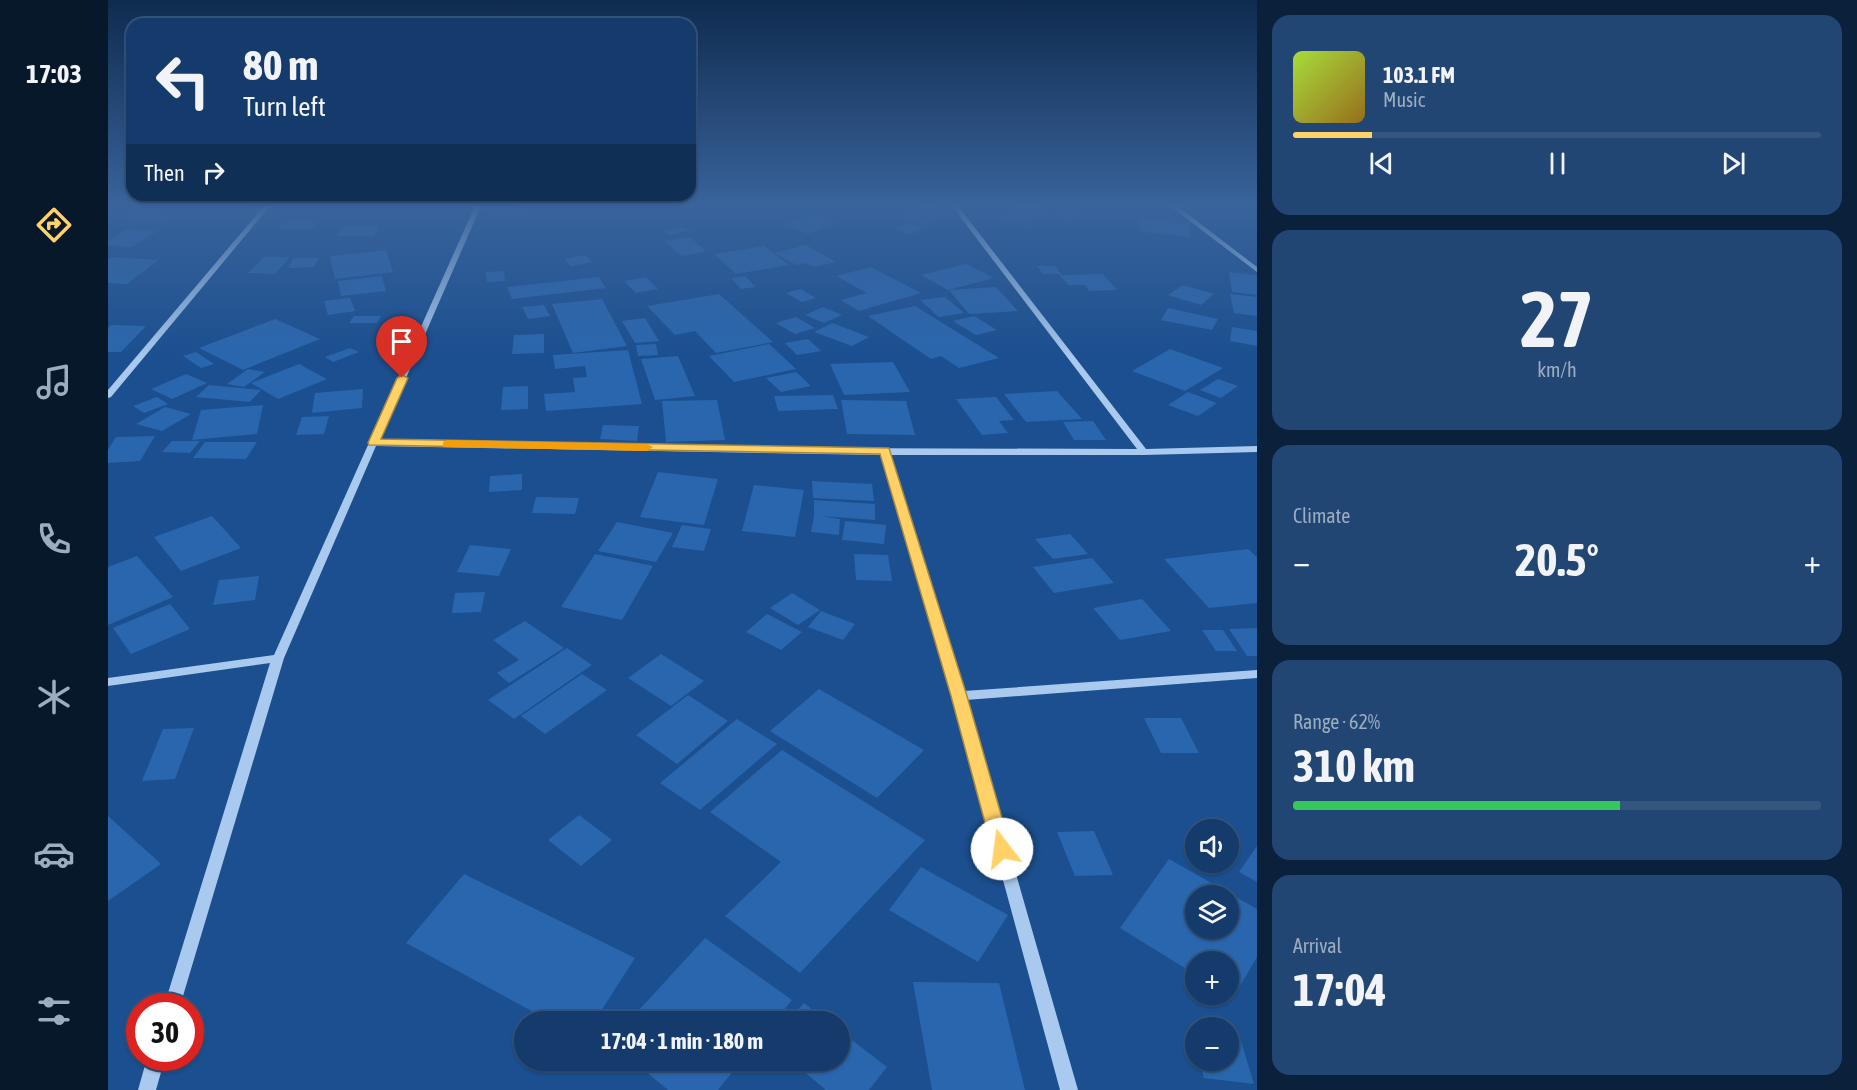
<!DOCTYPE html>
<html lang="en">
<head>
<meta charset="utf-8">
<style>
	body { margin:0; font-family:"Asap Condensed",sans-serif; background:#214673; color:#f1f3f6; height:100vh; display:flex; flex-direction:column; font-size:22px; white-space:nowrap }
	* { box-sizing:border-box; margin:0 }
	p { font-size:20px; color:#9dadc1 }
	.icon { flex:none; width:33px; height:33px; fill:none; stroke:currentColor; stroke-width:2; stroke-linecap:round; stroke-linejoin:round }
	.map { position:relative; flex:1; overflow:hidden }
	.side { display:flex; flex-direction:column; gap:15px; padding:15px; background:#0b203b; width:600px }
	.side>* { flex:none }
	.hud { position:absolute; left:18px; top:18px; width:570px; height:183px; border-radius:18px; box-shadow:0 2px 4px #0004,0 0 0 2px #33557e; background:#143b6b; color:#f1f3f6; overflow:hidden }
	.fabs { position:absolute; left:1077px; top:819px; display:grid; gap:12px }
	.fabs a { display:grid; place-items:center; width:54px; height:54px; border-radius:50%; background:#143b6b; box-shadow:0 2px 4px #0004,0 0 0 2px #33557e; font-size:30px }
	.speed { position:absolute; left:18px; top:993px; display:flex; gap:12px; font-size:30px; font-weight:700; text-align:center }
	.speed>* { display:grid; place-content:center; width:78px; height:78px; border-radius:50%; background:#143b6b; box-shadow:0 2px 4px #0004,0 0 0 2px #33557e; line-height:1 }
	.speed .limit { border:9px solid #d22; background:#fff; color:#111 }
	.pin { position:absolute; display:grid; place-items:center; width:51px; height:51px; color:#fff; margin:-62px -26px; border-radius:50% 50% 50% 0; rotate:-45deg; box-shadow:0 0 6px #0007 }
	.pin .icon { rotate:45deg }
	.me { position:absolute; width:66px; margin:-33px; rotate:345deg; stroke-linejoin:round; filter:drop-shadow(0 0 4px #0008) }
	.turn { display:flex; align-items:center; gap:21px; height:126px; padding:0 18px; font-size:27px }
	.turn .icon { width:78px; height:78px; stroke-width:2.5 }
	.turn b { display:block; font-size:42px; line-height:51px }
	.then { display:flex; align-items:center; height:57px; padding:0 18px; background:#0003; gap:12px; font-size:22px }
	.big { font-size:45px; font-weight:700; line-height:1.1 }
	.side .tile { flex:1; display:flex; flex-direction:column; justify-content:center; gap:9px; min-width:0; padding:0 21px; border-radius:18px; background:#214673 }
	.side .dial { align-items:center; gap:0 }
	.dial b { font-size:78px; line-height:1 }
	.song { display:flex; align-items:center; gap:18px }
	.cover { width:72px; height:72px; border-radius:9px; background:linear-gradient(135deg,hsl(80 70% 55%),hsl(40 70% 35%)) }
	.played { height:6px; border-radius:3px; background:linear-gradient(90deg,#ffd166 15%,#33557e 15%) }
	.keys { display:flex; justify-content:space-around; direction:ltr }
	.heat { display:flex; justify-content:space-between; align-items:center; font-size:33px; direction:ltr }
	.charge { height:9px; border-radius:4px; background:linear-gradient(90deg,#34c759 62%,#33557e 0) }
	.trip { position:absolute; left:406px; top:1011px; width:336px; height:60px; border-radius:30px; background:#143b6b; box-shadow:0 2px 4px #0004,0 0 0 2px #33557e; font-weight:700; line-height:60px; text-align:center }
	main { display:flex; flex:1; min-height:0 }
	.tabs { display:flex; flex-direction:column; width:108px; justify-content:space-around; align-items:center; background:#08182b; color:#9dadc1 }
	.tabs .icon { width:42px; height:42px }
	.tabs .on { color:#ffd166 }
	.tabs b { font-size:27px; color:#f1f3f6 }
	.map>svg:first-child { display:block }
	.building { fill:#2a66ad; fill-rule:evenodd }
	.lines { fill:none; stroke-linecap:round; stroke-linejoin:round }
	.minor { fill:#a9c9ee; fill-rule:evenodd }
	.route { fill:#ffd166; stroke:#a68842; stroke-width:1.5 }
	.slow { fill:#f59e0b }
</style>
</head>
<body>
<main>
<nav class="tabs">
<b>17:03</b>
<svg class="icon on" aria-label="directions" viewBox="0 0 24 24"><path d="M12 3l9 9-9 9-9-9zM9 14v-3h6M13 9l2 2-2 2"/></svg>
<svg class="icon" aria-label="music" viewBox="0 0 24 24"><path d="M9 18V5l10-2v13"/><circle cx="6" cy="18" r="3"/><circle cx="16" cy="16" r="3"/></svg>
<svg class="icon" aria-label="phone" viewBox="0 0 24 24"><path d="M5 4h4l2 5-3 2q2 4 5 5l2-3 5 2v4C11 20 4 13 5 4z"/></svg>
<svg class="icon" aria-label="climate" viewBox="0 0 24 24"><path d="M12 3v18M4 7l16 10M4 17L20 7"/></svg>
<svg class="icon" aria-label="car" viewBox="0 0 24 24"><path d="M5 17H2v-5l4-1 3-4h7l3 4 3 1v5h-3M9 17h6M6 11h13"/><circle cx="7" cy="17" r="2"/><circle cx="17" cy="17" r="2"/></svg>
<svg class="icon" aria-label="filters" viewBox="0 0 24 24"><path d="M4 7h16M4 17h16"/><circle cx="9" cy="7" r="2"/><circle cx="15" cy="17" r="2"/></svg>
</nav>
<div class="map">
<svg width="1149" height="1090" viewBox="0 0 1149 1090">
	<rect width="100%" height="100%" fill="#1b4f8f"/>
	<g class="building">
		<polygon points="379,206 407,206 421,213 393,220 371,208"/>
		<polygon points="811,206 822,206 845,212 819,225 789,216"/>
		<polygon points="908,206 928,206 943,210 919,225 889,218"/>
		<polygon points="951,207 975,211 967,221 943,217"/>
		<polygon points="25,211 70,215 58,222 12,219"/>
		<polygon points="706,213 732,222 700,234 674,224"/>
		<polygon points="1032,218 1081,223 1082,237 1031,231"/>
		<polygon points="177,221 211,221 205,229 171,229"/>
		<polygon points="800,223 816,227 802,234 786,229"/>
		<polygon points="235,226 272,227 265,236 228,236"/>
		<polygon points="575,227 582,230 563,235 556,231"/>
		<polygon points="19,229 49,231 24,247 0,245 0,241"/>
		<polygon points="582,237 598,252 573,256 557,241"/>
		<polygon points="698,245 728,262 706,267 698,263 689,265 666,253"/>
		<polygon points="656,246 681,265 628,274 606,254"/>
		<polygon points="278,250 285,272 227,279 222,256"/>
		<polygon points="477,255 485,262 463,266 456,259"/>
		<polygon points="4,257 50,260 19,284 0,283 0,260"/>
		<polygon points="156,257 182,257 167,274 140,273"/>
		<polygon points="185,258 211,258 206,267 180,268"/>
		<polygon points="858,264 886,278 840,290 813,275"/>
		<polygon points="929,266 948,266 954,275 995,274 1009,290 981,291 977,285 960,285 951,274 935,274"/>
		<polygon points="763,267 813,293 751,311 733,300 759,293 728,276"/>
		<polygon points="396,271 397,281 379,282 377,272"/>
		<polygon points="1121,272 1149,275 1149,295 1124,292"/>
		<polygon points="274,276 278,291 233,296 230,281"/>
		<polygon points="637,276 648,287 633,289 623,278"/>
		<polygon points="491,277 498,288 404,299 399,287"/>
		<polygon points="538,277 550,289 528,293 516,281"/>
		<polygon points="1075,285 1106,294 1093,305 1060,295"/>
		<polygon points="888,287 910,311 861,314 841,290"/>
		<polygon points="693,289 708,298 694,302 678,293"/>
		<polygon points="611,294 665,342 608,353 587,331 567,335 539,306"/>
		<polygon points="1122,294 1149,297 1149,316 1126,313"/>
		<polygon points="837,297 856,313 831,317 812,300"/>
		<polygon points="242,298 247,311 220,315 216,301"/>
		<polygon points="494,299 519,346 465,353 444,304"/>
		<polygon points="436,305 442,316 420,319 414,307"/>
		<polygon points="807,306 891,358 851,368 833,356 823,359 760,316"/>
		<polygon points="715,307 734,315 716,323 697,315"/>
		<polygon points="1060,308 1110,319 1104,330 1053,320"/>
		<polygon points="246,316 273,316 269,323 241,323"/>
		<polygon points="866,316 889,330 868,335 845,321"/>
		<polygon points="688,317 707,328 687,334 668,323"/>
		<polygon points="537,318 551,341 527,343 514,321"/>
		<polygon points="167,319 212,339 135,370 91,348"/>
		<polygon points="724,323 761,337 744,346 706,332"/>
		<polygon points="3,325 38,326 13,352 0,352 0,328"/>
		<polygon points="1124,327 1149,331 1149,346 1122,341"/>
		<polygon points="436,334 436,353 404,354 406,335"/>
		<polygon points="700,339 713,351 689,355 677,343"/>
		<polygon points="548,344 550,355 530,356 528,345"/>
		<polygon points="661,344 688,369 626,382 601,356"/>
		<polygon points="242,348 251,352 225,362 217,357"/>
		<polygon points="1062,349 1115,368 1077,391 1024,371"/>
		<polygon points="520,350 534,404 438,411 436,394 467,392 465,378 479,377 477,366 447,369 445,355"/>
		<polygon points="88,352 106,364 93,368 75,356"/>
		<polygon points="570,356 587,396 547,400 533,359"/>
		<polygon points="785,362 802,392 736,395 722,364"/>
		<polygon points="191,364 219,379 170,399 143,383"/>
		<polygon points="140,369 157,372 136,387 119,384"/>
		<polygon points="688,372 703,386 673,392 658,378"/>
		<polygon points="78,374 99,383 64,399 43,389"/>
		<polygon points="1110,379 1130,386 1113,398 1092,390"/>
		<polygon points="101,385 153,390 142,402 88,397"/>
		<polygon points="420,386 420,409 393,410 395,387"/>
		<polygon points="255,389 254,408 204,413 207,393"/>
		<polygon points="949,391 974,419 918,422 896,394"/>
		<polygon points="1080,392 1109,403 1090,416 1060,405"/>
		<polygon points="725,395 730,409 670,411 666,396"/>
		<polygon points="49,397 60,404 36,413 25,406"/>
		<polygon points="888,397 906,420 891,421 900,433 874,435 848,399"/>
		<polygon points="609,400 617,440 558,442 554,401"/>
		<polygon points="733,400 798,401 807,435 739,434"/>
		<polygon points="155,405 149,434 84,440 93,410"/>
		<polygon points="57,407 83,414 54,431 28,424"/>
		<polygon points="221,416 216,434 188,435 194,417"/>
		<polygon points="985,421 998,440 966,440 955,422"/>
		<polygon points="495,425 531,426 529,441 492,439"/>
		<polygon points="47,436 32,461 0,463 0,450 8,437"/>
		<polygon points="64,441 92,441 82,453 54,452"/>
		<polygon points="97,442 149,442 138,459 85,458"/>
		<polygon points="550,472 610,479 596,525 532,517"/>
		<polygon points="414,474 414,490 381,492 382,476"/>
		<polygon points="704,481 764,484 766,501 705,498"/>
		<polygon points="646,485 696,490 687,537 634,531"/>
		<polygon points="428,497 471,498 467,514 424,513"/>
		<polygon points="706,500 767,504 767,520 713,516 732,519 731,535 703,532 706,516"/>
		<polygon points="104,516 133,548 73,571 46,537"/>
		<polygon points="737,521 778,525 776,544 734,540"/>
		<polygon points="509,522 565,533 548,562 490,551"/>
		<polygon points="574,525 603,529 596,551 564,547"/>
		<polygon points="962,534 980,554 945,559 927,539"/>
		<polygon points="362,545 403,549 391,576 349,572"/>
		<polygon points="1140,549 1149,557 1149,603 1101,608 1056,559"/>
		<polygon points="487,554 545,566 514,620 453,607"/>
		<polygon points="746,554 780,555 784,581 748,580"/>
		<polygon points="29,556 65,597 0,625 0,567"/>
		<polygon points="984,558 1006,583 946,593 925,567"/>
		<polygon points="151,576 147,600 105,605 111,580"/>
		<polygon points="377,592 373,612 344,613 347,593"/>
		<polygon points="684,593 712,610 690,625 662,608"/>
		<polygon points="1034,599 1063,631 1012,640 985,608"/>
		<polygon points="62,604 82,629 23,654 5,628"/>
		<polygon points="713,611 747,624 735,640 700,627"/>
		<polygon points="659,614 694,632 673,650 638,632"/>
		<polygon points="417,621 456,648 401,683 389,673 411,660 385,640"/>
		<polygon points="1149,628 1149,656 1139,656 1121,629"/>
		<polygon points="1094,630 1115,630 1129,651 1108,651"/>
		<polygon points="459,648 484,665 406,719 380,700"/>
		<polygon points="553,654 596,681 563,706 520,678"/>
		<polygon points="474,674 499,690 437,734 413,716"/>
		<polygon points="711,689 816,750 769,798 662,731"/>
		<polygon points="580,695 620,721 569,764 528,735"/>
		<polygon points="1036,718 1073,718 1091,753 1053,753"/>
		<polygon points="629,719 669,744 592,810 552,783"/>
		<polygon points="86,728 67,779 34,781 55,729"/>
		<polygon points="674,750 817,840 692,973 617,916 673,862 602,812"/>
		<polygon points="471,815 504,840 473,866 440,840"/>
		<polygon points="0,816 53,864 0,901"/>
		<polygon points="986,831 1005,875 967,876 949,832"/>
		<polygon points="1149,846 1149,882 1131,872"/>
		<path d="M 1061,859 L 1149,909 L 1149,957 L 1125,998 L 1120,995 L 1120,962 L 1088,962 L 1088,975 L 1012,928 ZM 1088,896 L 1120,896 L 1120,928 L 1088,928 Z"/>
		<polygon points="813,867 900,915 870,962 781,910"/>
		<polygon points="356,874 527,958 486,1022 444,1022 298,943"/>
		<polygon points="597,938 684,1000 666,1022 520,1022"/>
		<polygon points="805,982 891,983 917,1090 824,1090"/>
		<polygon points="696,1003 720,1022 679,1022"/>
		<polygon points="732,1031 779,1067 761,1090 718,1090 682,1060 732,1060"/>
		<polygon points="1120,1036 1132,1038 1146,1084 1096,1078 1091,1060 1120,1060"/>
		<polygon points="524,1060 634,1060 610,1090 560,1090"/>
	</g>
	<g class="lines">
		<g class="minor">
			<polygon points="156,206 162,206 3,397 0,398 0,390"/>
			<polygon points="367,206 373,206 271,440 707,448 1029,449 844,206 850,206 1038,449 1149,446 1149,452 1036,455 783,455 856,691 1149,670 1149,678 858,700 970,1090 952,1090 845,696 773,455 268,446 176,658 72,1006 56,1006 162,663 0,686 0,678 166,655"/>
			<polygon points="1062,206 1069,206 1149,267 1149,272"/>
			<polygon points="39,1058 57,1058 48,1090 30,1090"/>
		</g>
	</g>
	<linearGradient id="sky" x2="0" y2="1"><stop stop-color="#0f2b4f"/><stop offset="0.57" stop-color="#39639b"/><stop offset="1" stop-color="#39639b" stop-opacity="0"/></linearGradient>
	<rect width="1149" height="359" fill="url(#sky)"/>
	<polygon class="route" points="294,375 300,378 273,439 781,448 859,696 903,849 900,855 894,857 887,855 884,849 843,696 772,454 261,445 260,443 289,378"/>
	<polygon class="slow" points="339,440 539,444 545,447 539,451 335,447 335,442"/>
</svg>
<div class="fabs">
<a><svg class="icon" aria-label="sound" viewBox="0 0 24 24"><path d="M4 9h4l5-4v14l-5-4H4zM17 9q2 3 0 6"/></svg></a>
<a><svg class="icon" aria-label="layers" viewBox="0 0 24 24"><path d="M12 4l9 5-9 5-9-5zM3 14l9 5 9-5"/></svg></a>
<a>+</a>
<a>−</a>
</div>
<div class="speed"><div class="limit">30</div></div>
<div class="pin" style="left:294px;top:378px;background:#d93025"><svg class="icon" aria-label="arrive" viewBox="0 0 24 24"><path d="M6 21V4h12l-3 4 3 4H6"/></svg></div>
<svg class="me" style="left:894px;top:849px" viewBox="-20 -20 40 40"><circle r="19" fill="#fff"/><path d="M0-13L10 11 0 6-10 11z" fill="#ffd166"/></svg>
<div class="trip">17:04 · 1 min · 180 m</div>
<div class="hud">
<div class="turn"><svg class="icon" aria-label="left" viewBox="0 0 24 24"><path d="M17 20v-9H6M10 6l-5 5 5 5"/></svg><div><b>80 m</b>Turn left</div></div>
<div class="then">Then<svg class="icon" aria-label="right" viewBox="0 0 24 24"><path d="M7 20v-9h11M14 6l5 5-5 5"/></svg></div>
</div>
</div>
<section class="side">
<div class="tile">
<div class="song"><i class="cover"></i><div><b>103.1 FM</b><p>Music</p></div></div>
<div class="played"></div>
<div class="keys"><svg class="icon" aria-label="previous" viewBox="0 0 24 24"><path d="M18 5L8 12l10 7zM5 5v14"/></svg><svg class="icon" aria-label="pause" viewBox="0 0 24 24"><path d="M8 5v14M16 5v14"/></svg><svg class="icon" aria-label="next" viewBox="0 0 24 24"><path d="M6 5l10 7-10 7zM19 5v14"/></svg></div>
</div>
<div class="tile dial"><b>27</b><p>km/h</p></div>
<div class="tile"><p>Climate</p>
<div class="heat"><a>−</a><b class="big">20.5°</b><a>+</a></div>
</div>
<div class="tile"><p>Range · 62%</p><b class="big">310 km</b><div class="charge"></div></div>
<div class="tile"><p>Arrival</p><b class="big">17:04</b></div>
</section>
</main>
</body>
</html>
